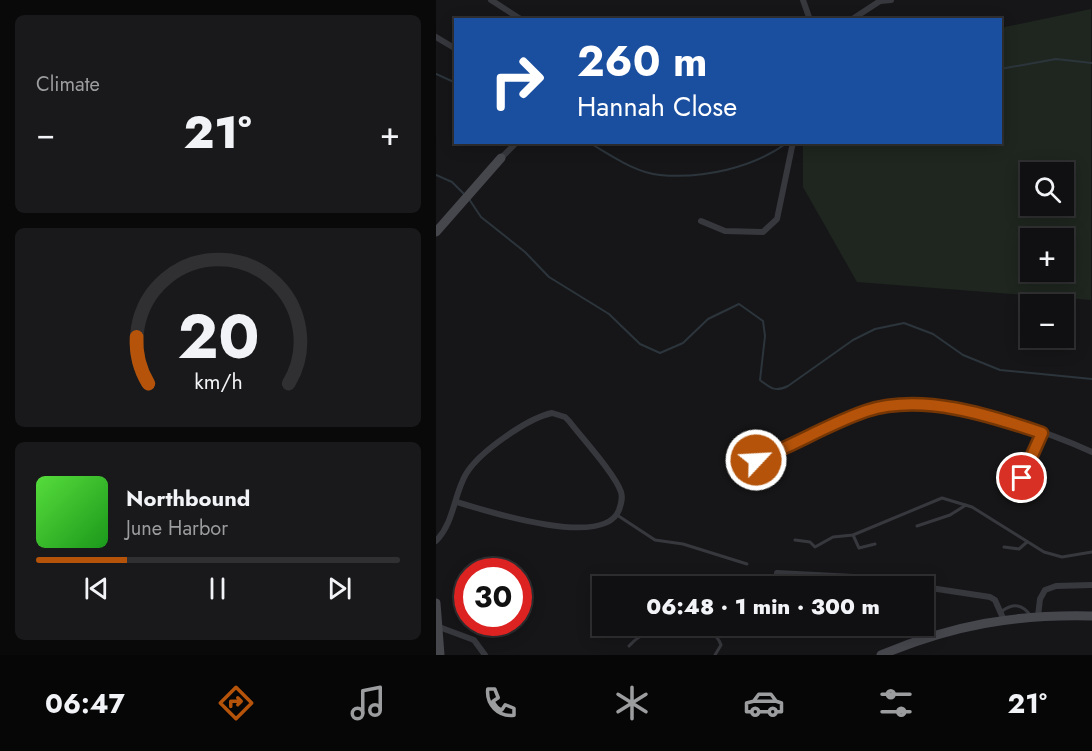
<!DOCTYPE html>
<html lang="en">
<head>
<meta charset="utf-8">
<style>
	body { margin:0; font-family:Jost,sans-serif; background:#19191b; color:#f1f3f6; height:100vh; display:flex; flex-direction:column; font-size:22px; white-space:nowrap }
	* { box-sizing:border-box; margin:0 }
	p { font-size:20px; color:#9c9d9f }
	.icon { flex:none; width:33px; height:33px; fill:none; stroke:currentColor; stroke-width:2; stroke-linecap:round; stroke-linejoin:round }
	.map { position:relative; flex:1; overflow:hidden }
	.side { display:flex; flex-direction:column; gap:15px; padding:15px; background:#09090a; width:436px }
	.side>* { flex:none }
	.guide { position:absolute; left:18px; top:18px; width:548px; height:126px; border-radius:0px; box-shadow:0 3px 15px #0003,0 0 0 2px #303032; background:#1a4fa0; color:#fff; overflow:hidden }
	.buttons { position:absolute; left:584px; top:162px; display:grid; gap:12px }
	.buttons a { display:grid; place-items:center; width:54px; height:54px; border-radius:0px; background:#101012; box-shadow:0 3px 15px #0003,0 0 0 2px #303032; font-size:30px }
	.speed { position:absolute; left:18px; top:558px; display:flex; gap:12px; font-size:30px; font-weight:700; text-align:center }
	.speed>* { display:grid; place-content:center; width:78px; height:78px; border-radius:50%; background:#101012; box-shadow:0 3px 15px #0003,0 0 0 2px #303032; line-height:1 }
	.speed .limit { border:9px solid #d22; background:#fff; color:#111 }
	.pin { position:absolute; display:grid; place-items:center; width:51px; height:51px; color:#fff; margin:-26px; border:3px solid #fff; border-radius:50%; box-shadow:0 2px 6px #0007 }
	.me { position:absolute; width:66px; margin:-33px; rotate:65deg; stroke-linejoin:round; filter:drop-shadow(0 0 4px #0008) }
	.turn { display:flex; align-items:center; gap:21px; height:126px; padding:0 24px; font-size:27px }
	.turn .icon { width:78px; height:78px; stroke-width:2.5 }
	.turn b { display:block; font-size:42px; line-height:51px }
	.big { font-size:45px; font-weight:800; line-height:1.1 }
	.side .tile { flex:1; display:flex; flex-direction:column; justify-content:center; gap:9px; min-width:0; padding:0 21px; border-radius:9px; background:#19191b }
	.side .dial { align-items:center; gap:0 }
	.dial svg { height:156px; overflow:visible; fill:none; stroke:#303032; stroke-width:7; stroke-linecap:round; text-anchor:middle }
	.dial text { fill:#f1f3f6; stroke:none }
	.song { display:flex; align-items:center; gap:18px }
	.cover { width:72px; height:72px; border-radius:9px; background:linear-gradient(135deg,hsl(110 70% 55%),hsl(120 70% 35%)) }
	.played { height:6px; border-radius:3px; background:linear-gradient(90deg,#b45309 25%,#303032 25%) }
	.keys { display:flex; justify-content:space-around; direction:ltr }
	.heat { display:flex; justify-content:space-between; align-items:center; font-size:33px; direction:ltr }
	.trip { position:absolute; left:156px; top:576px; width:342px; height:60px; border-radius:0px; background:#101012; box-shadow:0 3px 15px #0003,0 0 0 2px #303032; font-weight:800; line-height:60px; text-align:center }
	.dock { display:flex; height:96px; justify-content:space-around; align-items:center; background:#060607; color:#9c9d9f }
	.dock .icon { width:42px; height:42px }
	.dock .on { color:#b45309 }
	.dock b { font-size:27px; color:#f1f3f6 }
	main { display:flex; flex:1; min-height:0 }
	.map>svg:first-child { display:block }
	.green { fill:#1e261f; fill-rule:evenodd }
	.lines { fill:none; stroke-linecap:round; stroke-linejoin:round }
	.stream { stroke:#2c353c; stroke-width:2 }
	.lane { stroke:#37383d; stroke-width:3 }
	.street { stroke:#37383d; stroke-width:6 }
	.secondary { stroke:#45474d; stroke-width:9 }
	.route-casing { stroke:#753606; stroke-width:15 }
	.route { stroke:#b45309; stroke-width:10 }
</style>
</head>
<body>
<main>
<section class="side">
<div class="tile"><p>Climate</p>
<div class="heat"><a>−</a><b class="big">21°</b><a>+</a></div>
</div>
<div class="tile dial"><svg viewBox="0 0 100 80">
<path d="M14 69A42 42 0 1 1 86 69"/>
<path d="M14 69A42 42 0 0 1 8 45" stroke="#b45309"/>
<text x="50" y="56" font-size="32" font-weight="700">20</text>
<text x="50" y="72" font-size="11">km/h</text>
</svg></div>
<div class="tile">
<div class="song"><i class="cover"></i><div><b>Northbound</b><p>June Harbor</p></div></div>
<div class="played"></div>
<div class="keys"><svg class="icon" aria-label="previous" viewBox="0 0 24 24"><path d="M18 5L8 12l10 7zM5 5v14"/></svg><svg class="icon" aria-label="pause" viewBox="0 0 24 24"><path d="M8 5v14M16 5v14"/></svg><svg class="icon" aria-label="next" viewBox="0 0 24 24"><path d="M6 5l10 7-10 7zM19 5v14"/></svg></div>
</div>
</section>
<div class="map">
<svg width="656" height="655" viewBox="0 0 656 655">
	<rect width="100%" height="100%" fill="#161618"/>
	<path class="green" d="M 655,9 L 655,300 L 421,282 L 367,187 L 367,143 L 564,142 L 564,28 ZM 594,172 L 627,172 L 627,206 L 594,206 ZM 594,238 L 627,238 L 627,272 L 594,272 Z"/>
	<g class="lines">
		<g class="stream">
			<polyline points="564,69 620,59 656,63"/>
			<polyline points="0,74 20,83"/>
			<path d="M 152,142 C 173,154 199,173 224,175 C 266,179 318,168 352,142"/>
			<polyline points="0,175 16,182 29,195"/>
			<path d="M 33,199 L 45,217 L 89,252 L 113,277 L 173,314 L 204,344 L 224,353 L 247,343 L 272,319 L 303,304 L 327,321 L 329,336 L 324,380 C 335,389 340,392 352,386 L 417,340 L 439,329 L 468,323 L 497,334 L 527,355 L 564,370 L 656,379"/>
		</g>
		<g class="lane">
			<polyline points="181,515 219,540 247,544 311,564"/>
			<polyline points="481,526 514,515 530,505"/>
			<polyline points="417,535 423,548 439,544"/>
			<polyline points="359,540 374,542 379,547 397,537 417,535 506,498 536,507 608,552 626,557 656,552"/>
			<polyline points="568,547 583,549 591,542"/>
			<path d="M 566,611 C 578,603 586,604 595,616"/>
			<path d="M 242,630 C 256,630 280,628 285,645 L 279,655"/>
			<path d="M 193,646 C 206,631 219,631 237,631"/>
		</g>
		<g class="street">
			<polyline points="55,0 86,20"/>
			<polyline points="367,0 374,20"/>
			<polyline points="415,20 444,1 455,0"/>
			<polyline points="0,37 20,49"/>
			<polyline points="65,158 81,142"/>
			<polyline points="265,221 289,231 327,232 341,219 357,142"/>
			<path d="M 339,451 L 315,443 L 308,451 L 311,457 L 320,460 C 357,446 391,425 429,412 C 490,391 599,426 656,452"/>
			<polyline points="568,468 603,487"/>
			<polyline points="587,478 606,433"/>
			<path d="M 0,541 C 18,523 18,494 30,474 C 43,452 92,418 116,413 L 129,417 L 133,421 C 146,438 179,474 185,492 C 187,498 185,504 183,510 C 168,549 50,511 21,502"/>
			<polyline points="341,573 418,577 485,586"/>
			<polyline points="488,587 554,597 559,600 567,618"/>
			<polyline points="602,616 604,599 609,590 620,586 656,585"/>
			<polyline points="3,627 38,640 49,655"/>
		</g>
		<g class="secondary">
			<polyline points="0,232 65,158"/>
			<polyline points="0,603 4,655"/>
			<path d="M 445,655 C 516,625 579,614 656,616"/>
		</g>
	</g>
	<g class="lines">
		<g class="route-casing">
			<path id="route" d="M 320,460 C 357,446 392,424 430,411 C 486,393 553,415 606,433 L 586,478"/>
		</g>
		<use href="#route" class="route"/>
	</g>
</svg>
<div class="buttons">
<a><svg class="icon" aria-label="search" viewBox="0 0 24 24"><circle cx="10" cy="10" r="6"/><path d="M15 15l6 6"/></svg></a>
<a>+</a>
<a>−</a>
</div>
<div class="speed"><div class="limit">30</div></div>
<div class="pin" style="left:586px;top:478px;background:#d93025"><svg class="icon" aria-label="arrive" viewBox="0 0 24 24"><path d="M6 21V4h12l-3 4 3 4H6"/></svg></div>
<svg class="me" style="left:320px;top:460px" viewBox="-20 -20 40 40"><circle r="17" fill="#b45309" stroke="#fff" stroke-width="3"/><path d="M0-11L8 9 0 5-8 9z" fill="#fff"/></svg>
<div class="trip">06:48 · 1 min · 300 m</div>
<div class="guide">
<div class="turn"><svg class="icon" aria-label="right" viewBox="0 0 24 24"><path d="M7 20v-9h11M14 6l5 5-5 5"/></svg><div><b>260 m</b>Hannah Close</div></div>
</div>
</div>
</main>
<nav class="dock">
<b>06:47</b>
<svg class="icon on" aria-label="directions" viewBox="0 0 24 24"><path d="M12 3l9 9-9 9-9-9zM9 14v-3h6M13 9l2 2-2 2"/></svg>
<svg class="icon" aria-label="music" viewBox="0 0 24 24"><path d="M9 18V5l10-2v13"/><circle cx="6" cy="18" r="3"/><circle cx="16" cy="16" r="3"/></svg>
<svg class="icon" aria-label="phone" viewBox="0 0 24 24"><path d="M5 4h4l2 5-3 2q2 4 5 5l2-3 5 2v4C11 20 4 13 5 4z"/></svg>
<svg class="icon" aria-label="climate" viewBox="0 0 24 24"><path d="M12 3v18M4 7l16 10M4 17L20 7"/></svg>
<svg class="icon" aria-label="car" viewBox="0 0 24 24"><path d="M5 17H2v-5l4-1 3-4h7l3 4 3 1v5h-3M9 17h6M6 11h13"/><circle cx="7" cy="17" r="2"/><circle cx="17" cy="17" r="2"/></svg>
<svg class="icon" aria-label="filters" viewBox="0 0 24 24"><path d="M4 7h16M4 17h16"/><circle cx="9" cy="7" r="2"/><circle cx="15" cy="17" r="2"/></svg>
<b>21°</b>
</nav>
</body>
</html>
